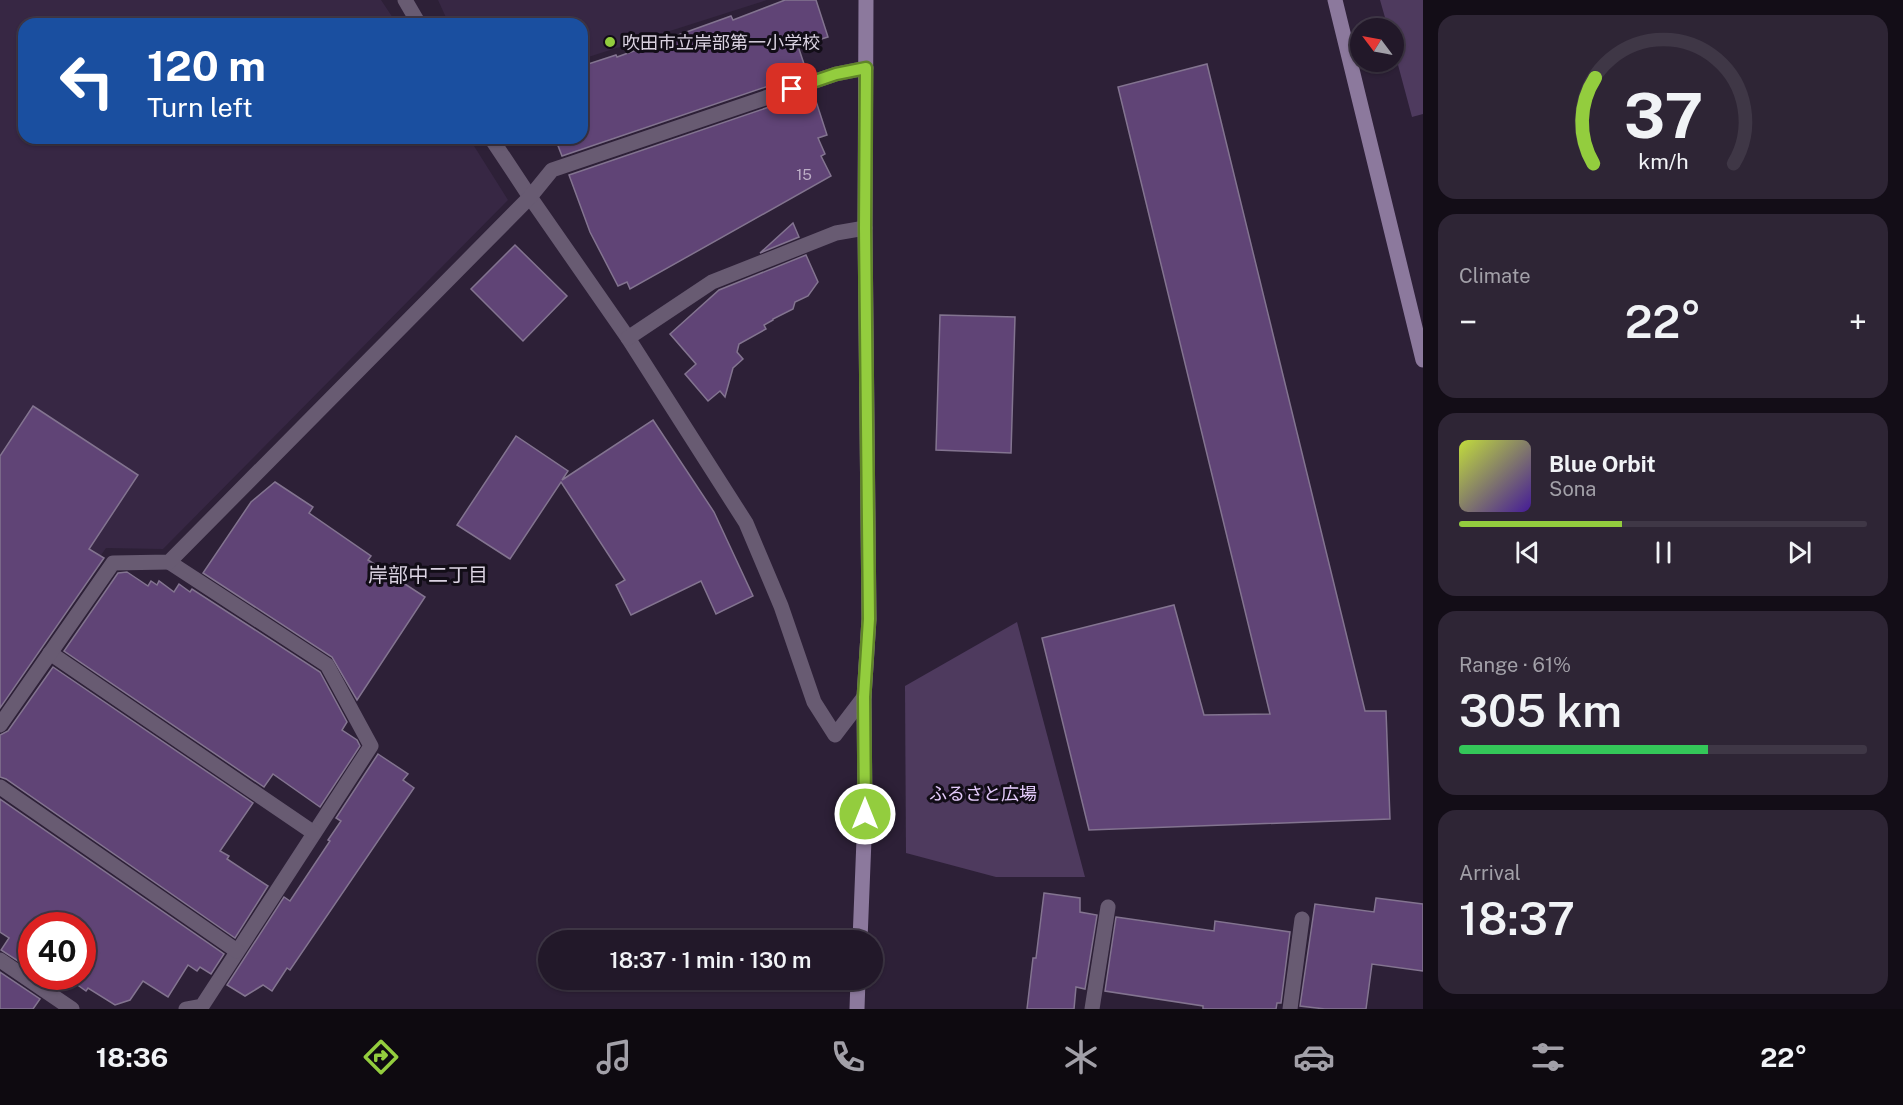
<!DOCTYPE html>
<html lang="en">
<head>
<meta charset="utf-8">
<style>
	body { margin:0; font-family:"Public Sans","Noto Sans JP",sans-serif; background:#2e2535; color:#f1f3f6; height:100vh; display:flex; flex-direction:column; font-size:22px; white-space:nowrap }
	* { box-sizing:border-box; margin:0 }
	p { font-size:20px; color:#a2a0a8 }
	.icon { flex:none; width:33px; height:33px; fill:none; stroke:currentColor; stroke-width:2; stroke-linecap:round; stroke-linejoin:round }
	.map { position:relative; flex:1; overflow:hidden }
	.drawer { display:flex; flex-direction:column; gap:15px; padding:15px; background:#130d17; width:480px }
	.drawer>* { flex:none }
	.banner { position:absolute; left:18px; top:18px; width:570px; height:126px; border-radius:18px; box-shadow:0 2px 4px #0004,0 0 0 2px #3f3746; background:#1a4fa0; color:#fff; overflow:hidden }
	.needle { width:39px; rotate:302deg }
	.controls { position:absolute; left:1350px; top:18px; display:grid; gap:12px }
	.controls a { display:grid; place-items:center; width:54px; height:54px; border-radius:50%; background:#221829; box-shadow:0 2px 4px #0004,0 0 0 2px #3f3746; font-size:30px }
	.speed { position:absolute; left:18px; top:912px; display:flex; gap:12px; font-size:30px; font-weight:700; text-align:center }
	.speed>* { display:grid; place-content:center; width:78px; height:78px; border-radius:50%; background:#221829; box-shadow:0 2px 4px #0004,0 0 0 2px #3f3746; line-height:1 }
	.speed .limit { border:9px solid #d22; background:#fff; color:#111 }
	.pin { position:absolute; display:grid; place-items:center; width:51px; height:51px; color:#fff; margin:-26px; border-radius:12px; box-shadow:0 3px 9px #0006 }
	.me { position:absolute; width:66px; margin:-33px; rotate:0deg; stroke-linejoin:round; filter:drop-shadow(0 0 4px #0008) }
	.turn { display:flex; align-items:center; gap:21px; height:126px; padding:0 30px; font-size:27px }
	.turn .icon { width:78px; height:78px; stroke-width:2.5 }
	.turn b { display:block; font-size:42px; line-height:51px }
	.big { font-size:45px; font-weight:600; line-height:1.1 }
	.drawer .widget { flex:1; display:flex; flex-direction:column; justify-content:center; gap:9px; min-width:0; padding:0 21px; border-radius:18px; background:#2e2535 }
	.drawer .dial { align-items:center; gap:0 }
	.dial svg { height:156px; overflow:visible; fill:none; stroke:#3f3746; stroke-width:7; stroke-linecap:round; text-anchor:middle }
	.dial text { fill:#f1f3f6; stroke:none }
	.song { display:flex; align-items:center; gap:18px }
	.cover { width:72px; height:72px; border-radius:9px; background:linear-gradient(135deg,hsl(70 70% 55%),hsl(260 70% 35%)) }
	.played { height:6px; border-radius:3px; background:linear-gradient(90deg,#93cd3e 40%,#3f3746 40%) }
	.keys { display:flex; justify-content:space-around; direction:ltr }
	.heat { display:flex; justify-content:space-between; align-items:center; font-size:33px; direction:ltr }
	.charge { height:9px; border-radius:4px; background:linear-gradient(90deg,#34c759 61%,#3f3746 0) }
	.trip { position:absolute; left:538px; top:930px; width:345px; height:60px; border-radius:30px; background:#221829; box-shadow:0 2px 4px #0004,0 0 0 2px #3f3746; font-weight:600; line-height:60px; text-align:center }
	.tab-bar { display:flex; height:96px; justify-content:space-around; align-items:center; background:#0e0a10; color:#a2a0a8 }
	.tab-bar .icon { width:42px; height:42px }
	.tab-bar .on { color:#93cd3e }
	.tab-bar b { font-size:27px; color:#f1f3f6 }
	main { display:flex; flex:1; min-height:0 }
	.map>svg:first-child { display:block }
	.built { fill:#372744 }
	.green { fill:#4e3a5e }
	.building { fill:#604476; stroke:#837490; stroke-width:1.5 }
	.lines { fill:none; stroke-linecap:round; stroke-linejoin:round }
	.lane { stroke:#685b72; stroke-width:15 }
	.street { stroke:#685b72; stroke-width:15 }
	.secondary { stroke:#8c799d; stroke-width:15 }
	.route-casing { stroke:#608528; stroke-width:15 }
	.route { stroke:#93cd3e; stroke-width:10 }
	.poi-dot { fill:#93cd3e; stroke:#120d17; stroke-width:2 }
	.labels { text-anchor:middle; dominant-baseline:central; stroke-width:6; stroke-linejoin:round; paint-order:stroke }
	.number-label { font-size:15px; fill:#bcaec6 }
	.poi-label { font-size:18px; fill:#dad2e1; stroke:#120d17; text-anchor:start }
	.park-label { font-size:18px; fill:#e5ccfc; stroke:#120d17 }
	.neighbourhood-label { font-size:20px; fill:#dad2e1; stroke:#120d17 }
</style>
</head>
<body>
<main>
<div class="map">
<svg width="1423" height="1009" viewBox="0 0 1423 1009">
	<rect width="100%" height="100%" fill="#2d2037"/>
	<g class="built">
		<polygon points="0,0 381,0 397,24 24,24 24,138 469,138 508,200 163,549 106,548 0,699"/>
		<polygon points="438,0 767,0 582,59 582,24 449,24"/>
	</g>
	<g class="green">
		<polygon points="1380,0 1423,0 1423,114 1412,117 1394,50 1394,28 1388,28"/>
		<polygon points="1017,622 1085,877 996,877 906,853 905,686"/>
	</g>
	<g class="building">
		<polygon points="785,0 816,0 828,37 798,46 807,73 562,156 555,138 582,138 582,66 616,55 617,57 731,16 733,20"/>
		<polygon points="1207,64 1365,711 1386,711 1390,819 1089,830 1042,638 1174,605 1204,715 1270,714 1118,87"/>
		<polygon points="813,92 827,135 818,138 825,154 821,156 831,176 630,289 627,282 618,286 590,232 569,175"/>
		<polygon points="793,223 799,237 760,253"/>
		<polygon points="515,245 567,296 523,341 471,289"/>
		<polygon points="806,255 818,282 808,296 795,302 793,309 773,319 773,320 764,325 766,329 739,344 737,352 743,359 733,368 725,397 720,391 708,401 685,374 696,364 670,334 719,290"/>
		<polygon points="940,315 1015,317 1011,453 936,450"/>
		<polygon points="33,406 138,475 89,549 104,558 0,708 0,456"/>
		<polygon points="653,420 714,512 753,596 716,614 701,581 631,615 616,585 625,580 561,482 510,559 457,525 516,436 568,471 562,480"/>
		<polygon points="275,482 313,507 309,513 371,556 368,560 425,597 357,700 332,657 203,573 251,502"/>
		<polygon points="127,572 148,586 151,581 157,585 159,581 174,592 179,584 190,592 192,589 320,672 347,722 342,730 357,740 360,746 320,807 273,774 264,787 64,651 118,573"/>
		<polygon points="53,667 253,803 220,851 229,856 227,859 268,886 235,938 6,779 0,777 0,735 8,731"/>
		<polygon points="378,754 408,774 403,780 414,788 290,970 287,968 272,991 263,985 245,996 227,985 284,897 290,901 330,841 328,840 341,821 336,818"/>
		<polygon points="0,799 224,954 211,974 200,967 197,971 188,965 168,997 143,981 130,1000 115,1005 88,988 86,991 65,976 82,976 82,926 32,926 32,970 1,950 9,938 0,932"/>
		<polygon points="1044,893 1080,898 1080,912 1097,915 1085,989 1076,987 1074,1009 1027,1009 1033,958 1036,958"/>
		<polygon points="1376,898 1423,904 1423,971 1372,964 1366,1009 1325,1009 1300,1006 1315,904 1374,912"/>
		<polygon points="1116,917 1214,931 1215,921 1290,932 1281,1003 1277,1003 1276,1009 1203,1009 1203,1006 1105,991"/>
		<polygon points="0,972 40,999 33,1009 0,1009"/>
	</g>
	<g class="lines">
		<g class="lane">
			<polyline points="1092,1009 1108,907"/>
			<polyline points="1290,1009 1302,919"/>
		</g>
		<g class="street">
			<polyline points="405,0 419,24"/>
			<polyline points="491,138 530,197 628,338 746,523 781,606 814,702 835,735 864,697"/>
			<polyline points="628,338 712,282 836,233 865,228"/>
			<polyline points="169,562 327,665 371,746 202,1006 186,1009"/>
			<polyline points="50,653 314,833"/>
			<polyline points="0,725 113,563 169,562 530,197 552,170 836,74 866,68"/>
			<polyline points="0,787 237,951"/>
			<polyline points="0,960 72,1009"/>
		</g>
		<g class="secondary">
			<polyline points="1335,0 1423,360"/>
			<polyline points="860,940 865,814 864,697 869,619 865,228 866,0"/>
			<polyline points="857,1009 858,980"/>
		</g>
	</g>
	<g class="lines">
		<g class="route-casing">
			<polyline id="route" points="792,89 836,74 866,68 865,228 869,619 864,697 865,814"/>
		</g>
		<use href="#route" class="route"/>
	</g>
	<circle class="poi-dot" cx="610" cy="42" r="6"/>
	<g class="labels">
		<g class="number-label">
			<text x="804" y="174">15</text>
		</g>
		<g class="poi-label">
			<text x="622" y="42">吹田市立岸部第一小学校</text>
		</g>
		<g class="park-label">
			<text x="983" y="793">ふるさと広場</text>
		</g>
		<g class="neighbourhood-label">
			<text x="428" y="575">岸部中二丁目</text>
		</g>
	</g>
</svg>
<div class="controls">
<a><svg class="needle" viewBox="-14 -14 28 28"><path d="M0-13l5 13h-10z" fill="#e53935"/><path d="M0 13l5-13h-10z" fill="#a2a0a8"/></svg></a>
</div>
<div class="speed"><div class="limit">40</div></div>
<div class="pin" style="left:792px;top:89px;background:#d93025"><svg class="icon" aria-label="arrive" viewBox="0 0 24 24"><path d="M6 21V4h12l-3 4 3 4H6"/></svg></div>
<svg class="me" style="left:865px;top:814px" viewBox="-20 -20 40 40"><circle r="17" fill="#93cd3e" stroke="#fff" stroke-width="3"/><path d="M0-11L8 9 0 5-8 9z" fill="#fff"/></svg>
<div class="trip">18:37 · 1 min · 130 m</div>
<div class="banner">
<div class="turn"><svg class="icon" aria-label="left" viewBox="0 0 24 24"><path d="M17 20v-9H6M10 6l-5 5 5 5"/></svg><div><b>120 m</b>Turn left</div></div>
</div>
</div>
<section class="drawer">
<div class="widget dial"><svg viewBox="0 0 100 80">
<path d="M14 69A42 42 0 1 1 86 69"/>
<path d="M14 69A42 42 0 0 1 15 25" stroke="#93cd3e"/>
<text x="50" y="56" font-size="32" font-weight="700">37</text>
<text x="50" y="72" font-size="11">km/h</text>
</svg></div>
<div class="widget"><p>Climate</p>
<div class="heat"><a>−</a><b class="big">22°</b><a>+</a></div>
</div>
<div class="widget">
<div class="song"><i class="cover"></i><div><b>Blue Orbit</b><p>Sona</p></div></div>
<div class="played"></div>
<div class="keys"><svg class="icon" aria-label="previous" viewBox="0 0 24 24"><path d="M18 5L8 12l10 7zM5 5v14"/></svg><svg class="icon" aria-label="pause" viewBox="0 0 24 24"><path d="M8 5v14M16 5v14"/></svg><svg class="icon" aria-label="next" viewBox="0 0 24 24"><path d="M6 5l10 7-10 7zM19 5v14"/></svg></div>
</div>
<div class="widget"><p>Range · 61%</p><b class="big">305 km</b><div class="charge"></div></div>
<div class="widget"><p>Arrival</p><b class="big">18:37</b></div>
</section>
</main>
<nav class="tab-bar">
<b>18:36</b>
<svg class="icon on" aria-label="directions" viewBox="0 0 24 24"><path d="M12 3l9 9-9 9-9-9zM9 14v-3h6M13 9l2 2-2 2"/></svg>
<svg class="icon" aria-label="music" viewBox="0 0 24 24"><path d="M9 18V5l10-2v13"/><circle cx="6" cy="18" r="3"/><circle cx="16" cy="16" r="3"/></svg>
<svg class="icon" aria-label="phone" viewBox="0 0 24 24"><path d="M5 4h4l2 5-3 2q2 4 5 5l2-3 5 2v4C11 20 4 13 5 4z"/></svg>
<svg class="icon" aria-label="climate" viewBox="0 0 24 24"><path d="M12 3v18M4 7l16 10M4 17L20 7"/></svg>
<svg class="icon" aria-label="car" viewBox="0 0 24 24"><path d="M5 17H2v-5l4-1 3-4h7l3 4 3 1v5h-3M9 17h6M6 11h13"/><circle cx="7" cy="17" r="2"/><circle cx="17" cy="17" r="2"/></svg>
<svg class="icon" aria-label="filters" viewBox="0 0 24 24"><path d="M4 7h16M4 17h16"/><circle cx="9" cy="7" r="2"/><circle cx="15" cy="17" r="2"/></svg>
<b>22°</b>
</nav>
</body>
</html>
